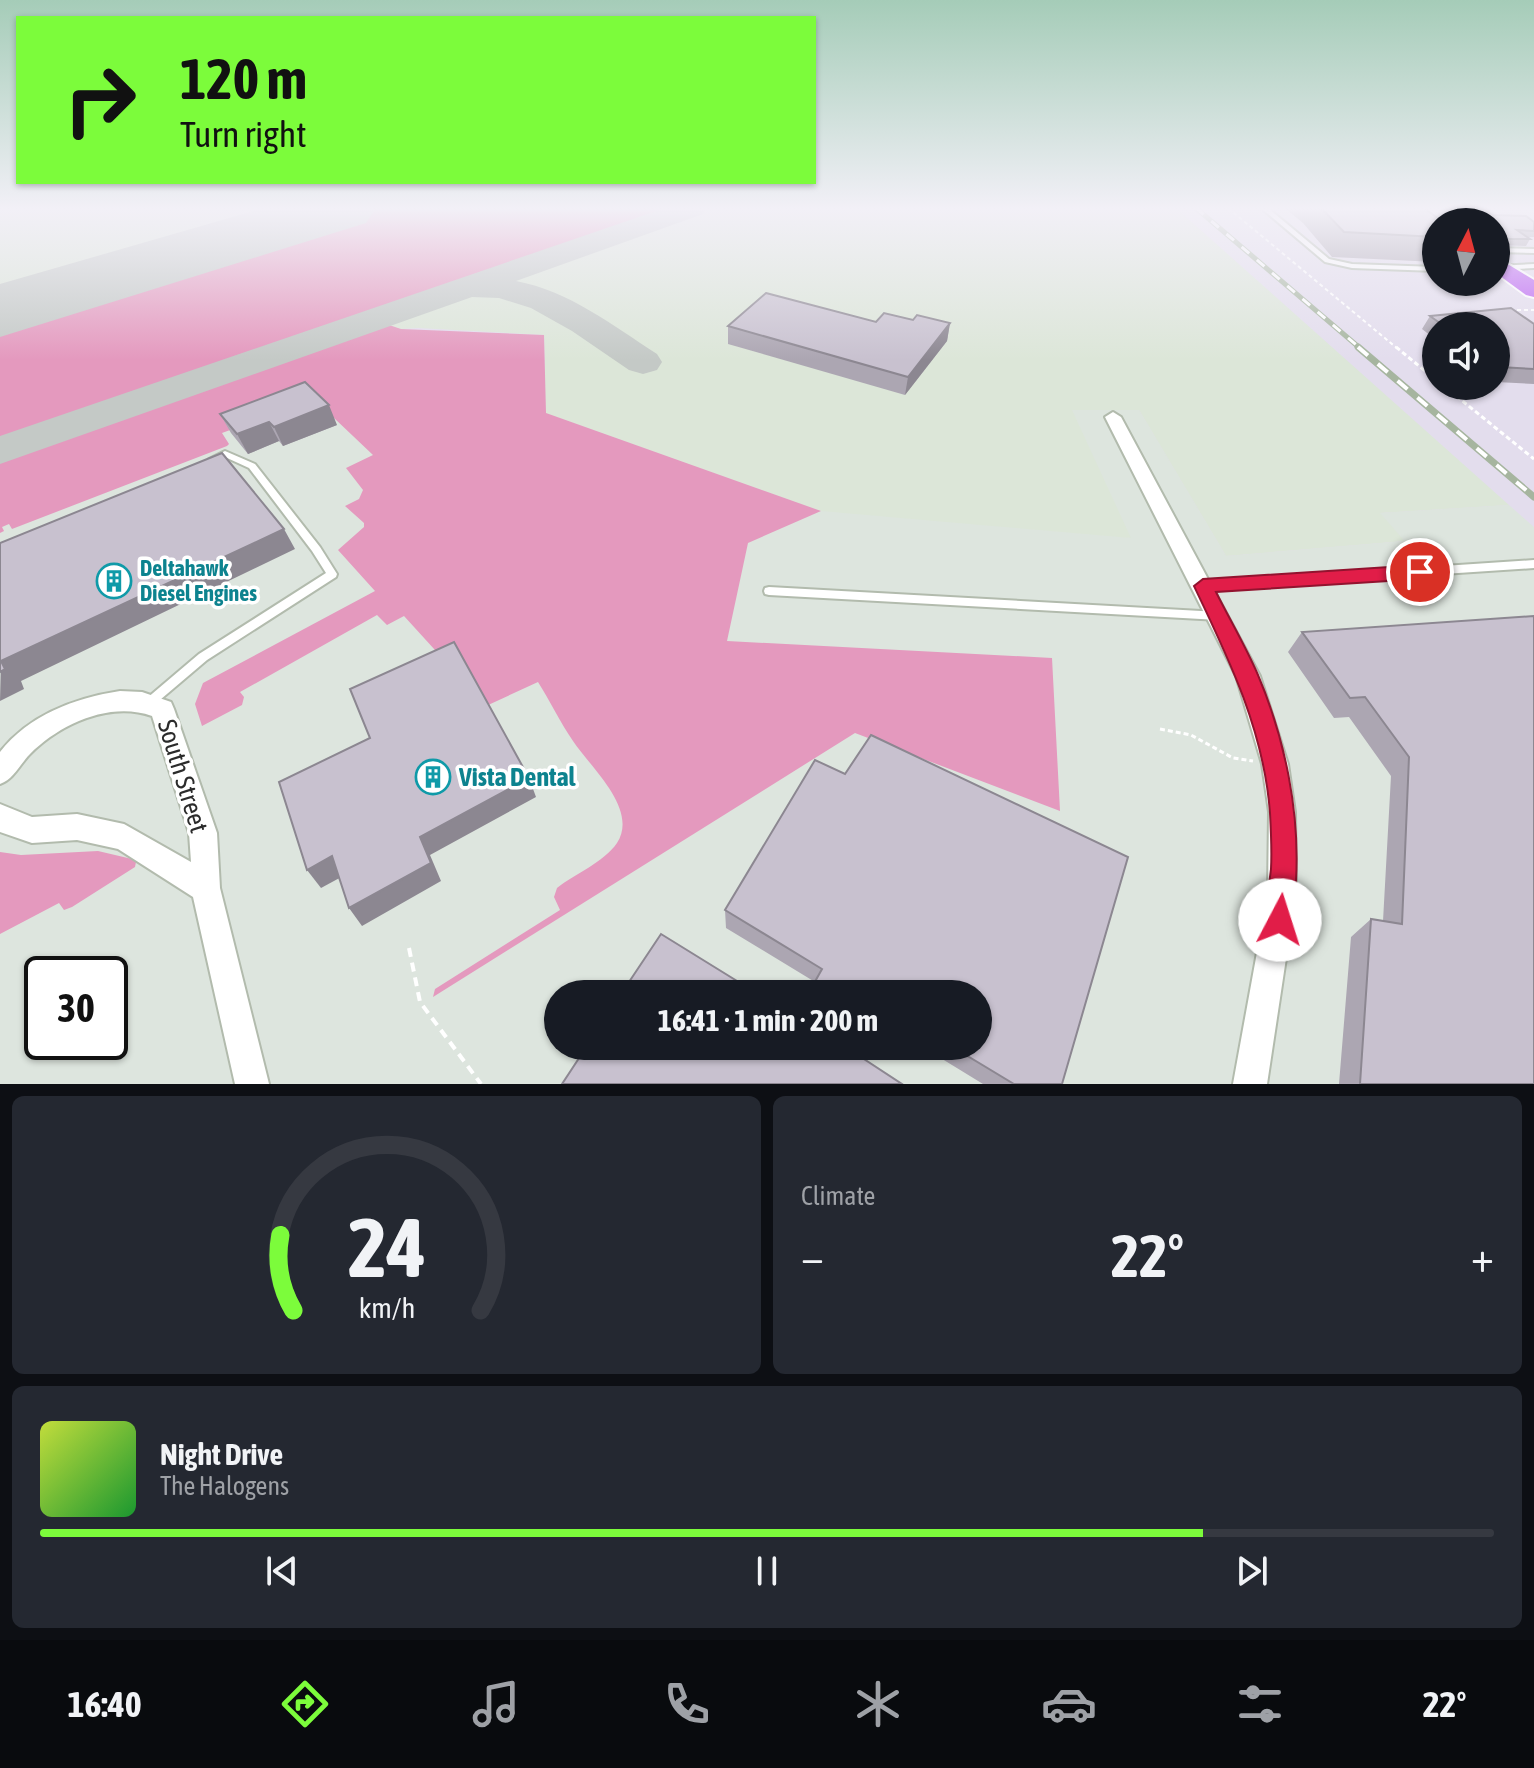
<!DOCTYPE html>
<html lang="en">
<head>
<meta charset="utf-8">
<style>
	body { margin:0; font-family:"Asap Condensed",sans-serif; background:#242831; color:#f1f3f6; height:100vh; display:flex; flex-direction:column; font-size:30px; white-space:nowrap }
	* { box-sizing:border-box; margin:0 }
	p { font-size:26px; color:#9ea1a6 }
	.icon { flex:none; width:44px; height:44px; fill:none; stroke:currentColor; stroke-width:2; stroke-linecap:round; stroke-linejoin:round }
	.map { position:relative; height:1084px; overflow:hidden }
	.sheet { display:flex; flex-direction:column; gap:12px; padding:12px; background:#0d0f14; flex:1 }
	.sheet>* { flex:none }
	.guide { position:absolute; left:16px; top:16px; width:800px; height:168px; border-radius:0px; box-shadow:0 2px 6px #0004; background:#7cfc3b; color:#111; overflow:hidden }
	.needle { width:52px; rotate:6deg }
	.controls { position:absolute; left:1422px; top:208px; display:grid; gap:16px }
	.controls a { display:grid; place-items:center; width:88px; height:88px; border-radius:50%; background:#171b24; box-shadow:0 2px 6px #0004; font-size:40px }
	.speed { position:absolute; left:24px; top:956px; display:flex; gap:16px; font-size:40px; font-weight:700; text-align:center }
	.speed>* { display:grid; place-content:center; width:104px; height:104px; border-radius:50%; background:#171b24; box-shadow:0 2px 6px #0004; line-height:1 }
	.speed .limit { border:4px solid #111; border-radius:12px; background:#fff; color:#111 }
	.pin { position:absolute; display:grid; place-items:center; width:68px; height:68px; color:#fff; margin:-34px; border:4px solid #fff; border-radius:50%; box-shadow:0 2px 8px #0007 }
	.me { position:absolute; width:88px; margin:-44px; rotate:5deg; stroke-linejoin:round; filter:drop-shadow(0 0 6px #0008) }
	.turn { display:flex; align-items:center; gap:28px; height:168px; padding:0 32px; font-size:36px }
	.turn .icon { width:104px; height:104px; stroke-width:2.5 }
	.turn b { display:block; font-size:56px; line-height:68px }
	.big { font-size:60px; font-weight:700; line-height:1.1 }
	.sheet .widget { flex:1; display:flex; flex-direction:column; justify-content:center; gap:12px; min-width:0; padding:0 28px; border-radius:12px; background:#242831 }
	.sheet .dial { align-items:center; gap:0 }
	.dial svg { height:208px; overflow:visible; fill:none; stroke:#363941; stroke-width:7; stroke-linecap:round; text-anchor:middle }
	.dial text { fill:#f1f3f6; stroke:none }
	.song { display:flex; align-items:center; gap:24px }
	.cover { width:96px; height:96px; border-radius:12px; background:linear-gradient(135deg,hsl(70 70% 55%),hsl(130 70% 35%)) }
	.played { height:8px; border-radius:4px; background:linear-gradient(90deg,#7cfc3b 80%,#363941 80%) }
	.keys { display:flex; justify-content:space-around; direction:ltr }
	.heat { display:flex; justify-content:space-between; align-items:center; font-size:44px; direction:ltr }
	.sheet .tiles { flex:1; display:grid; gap:12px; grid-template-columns:1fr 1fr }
	.widget:last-child { grid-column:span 2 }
	.trip { position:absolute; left:544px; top:980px; width:448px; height:80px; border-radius:40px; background:#171b24; box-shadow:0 2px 6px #0004; font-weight:700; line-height:80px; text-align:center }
	.dock { display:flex; height:128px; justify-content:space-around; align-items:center; background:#090b0e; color:#9ea1a6 }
	.dock .icon { width:56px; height:56px }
	.dock .selected { color:#7cfc3b }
	.dock b { font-size:36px; color:#f1f3f6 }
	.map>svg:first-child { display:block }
	.industrial { fill:#dde5de; fill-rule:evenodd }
	.airport { fill:#dce6d8 }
	.green { fill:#e499be }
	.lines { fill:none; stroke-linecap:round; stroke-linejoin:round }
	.taxiway { fill:#c4c9c6; fill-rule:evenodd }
	.runway { fill:#c4c9c6; fill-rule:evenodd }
	.service-casing { stroke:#b2bbad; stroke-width:4 }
	.minor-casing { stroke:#b2bbad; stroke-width:4 }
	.primary-casing { stroke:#fff; stroke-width:4 }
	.path-far2 { stroke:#fff; stroke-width:2; stroke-dasharray:4 3; stroke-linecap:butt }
	.path-far1 { stroke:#fff; stroke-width:3; stroke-dasharray:5 3; stroke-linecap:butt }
	.path { stroke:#fff; stroke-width:4; stroke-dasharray:9 6; stroke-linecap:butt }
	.service { fill:#fff; fill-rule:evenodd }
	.minor { fill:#fff; fill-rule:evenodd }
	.primary { fill:#b85cf2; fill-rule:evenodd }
	.rail-far1-casing { stroke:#a6b59f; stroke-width:5 }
	.rail-casing { stroke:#a6b59f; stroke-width:7 }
	.rail-far1 { stroke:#fff; stroke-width:3; stroke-dasharray:10; stroke-linecap:butt }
	.rail { stroke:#fff; stroke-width:4; stroke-dasharray:13; stroke-linecap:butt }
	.wall { fill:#aca6b2 }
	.shaded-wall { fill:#8c8791 }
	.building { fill:#c8c1cf; stroke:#8c8791; stroke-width:2 }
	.route { fill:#e11d48; stroke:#92132f; stroke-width:2 }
	.labels { text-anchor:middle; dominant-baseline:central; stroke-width:7; stroke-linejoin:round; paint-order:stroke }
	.culture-label { font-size:22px; font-weight:bold; fill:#0d838f; stroke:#fff; text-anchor:start }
	.near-street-label { font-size:26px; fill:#2b2b2b; stroke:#fff }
	.near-culture-label { font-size:26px; font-weight:bold; fill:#0d838f; stroke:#fff; text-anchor:start }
</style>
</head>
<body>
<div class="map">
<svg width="1534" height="1084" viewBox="0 0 1534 1084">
	<rect width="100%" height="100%" fill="#e3dded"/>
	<path class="industrial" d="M 401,329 L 1130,538 L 1071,410 L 1139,410 L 1226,556 L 1405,541 L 1379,513 L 1509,505 L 1534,527 L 1534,1084 L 0,1084 L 0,479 ZM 42,974 L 110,974 L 110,1042 L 42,1042 ZM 558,994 L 978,994 L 978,1046 L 558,1046 Z"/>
	<polygon class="airport" points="0,208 1176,208 1509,505 1380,513 1405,541 1226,556 1139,410 1072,410 1131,538 821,511 546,413 544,335 418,328 401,329 0,479"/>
	<g class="green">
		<polygon points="372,208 674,208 0,441 0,323"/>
		<path d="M 386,324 L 401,329 L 544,335 L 546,413 L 821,511 L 748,543 L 727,641 L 1052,658 L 1060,811 L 855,733 L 433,997 L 435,989 L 560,910 L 554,897 L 557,888 C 576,873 603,863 617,843 C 639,809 590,767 573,741 C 560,722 550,701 538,682 L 486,706 L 404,616 L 387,625 L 377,615 L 240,692 L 244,697 L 242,705 L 202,726 L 195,704 L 203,683 L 375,591 L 338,550 L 364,527 L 364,523 L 345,506 L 359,499 L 363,490 L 346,468 L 373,455 L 314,399 L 222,433 L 229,444 L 227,446 L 12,529 L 9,524 L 2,527 L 4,531 L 0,533 L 0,461 Z"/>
		<polygon points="98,851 132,859 136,862 135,867 72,907 64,910 59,903 0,934 0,852 21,855"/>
	</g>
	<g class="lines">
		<path class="taxiway" d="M 665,208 L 707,208 L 703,214 L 516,281 C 569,291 612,325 657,354 L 662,362 L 657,370 L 643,374 L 629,370 L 572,331 L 531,308 L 499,298 L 472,297 L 0,464 L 0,436 Z"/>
		<polygon class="runway" points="264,208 376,208 366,223 0,337 0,284"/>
		<g class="service-casing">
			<g id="service">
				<polygon points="1261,208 1268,208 1329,259 1352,264 1436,267 1436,271 1352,268 1325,262"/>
				<polygon points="1496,248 1534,249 1534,253 1496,252"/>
				<polygon points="1534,264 1534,268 1496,270 1496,266"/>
				<polygon points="225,451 255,464 320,547 337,574 336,577 207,660 154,705 150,707 146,705 144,702 146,699 199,654 326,573 312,551 249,468 225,457 213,462 209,459"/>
				<polygon points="1534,560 1534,568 1203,590 1199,589 1198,586 1199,583 1203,582"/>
				<polygon points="769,587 1219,612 1223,613 1224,616 1223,619 1219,620 769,595 765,594 764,591 765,588"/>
			</g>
		</g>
		<g class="minor-casing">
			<g id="minor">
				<polygon points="1113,412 1121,417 1260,676 1288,764 1295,812 1296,892 1267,1084 1233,1084 1268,892 1269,812 1262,764 1236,676 1105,417"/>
				<path d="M 120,691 L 142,692 L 171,702 L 174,709 L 217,833 L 220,888 L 269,1084 L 235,1084 L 193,897 L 118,849 L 77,840 L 32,843 L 0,832 L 0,804 L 32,817 L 77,814 L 124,824 L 191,862 L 189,833 L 152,716 C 110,701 60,724 30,754 C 20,764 14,779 0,784 L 0,752 C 29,715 75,698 120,691 Z"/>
			</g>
		</g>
		<g class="primary-casing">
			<polygon id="primary" points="1496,257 1534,280 1534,297 1526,295 1496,273"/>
		</g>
		<g class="path-far2">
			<polyline points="1228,208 1398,349"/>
			<polyline points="1510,310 1534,310"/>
		</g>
		<g class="path-far1">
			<polyline points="1396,347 1436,380"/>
			<polyline points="1444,386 1534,459"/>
			<polyline points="1160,729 1191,735 1233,758 1253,761"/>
		</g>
		<polyline class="path" points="409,948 420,1002 481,1084"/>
		<use href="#service" class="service"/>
		<use href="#minor" class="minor"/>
		<use href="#primary" class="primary"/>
		<g class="rail-far1-casing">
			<polyline id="rail-far1" points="1196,208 1361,349"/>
		</g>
		<g class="rail-casing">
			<polyline id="rail" points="1358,347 1534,497"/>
		</g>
		<use href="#rail-far1" class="rail-far1"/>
		<use href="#rail" class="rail"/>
	</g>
	<g class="wall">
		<polygon points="1285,208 1424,208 1436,222 1436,262 1332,257 1303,223"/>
		<polygon points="1445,208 1482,208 1493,215 1534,222 1534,237 1527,237 1530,239 1526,246 1496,245 1496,222 1461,222 1447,212 1448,210"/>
		<polygon points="1430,316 1534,324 1534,384 1496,382 1496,326 1436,326 1436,340 1422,329"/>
		<polygon points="913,320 950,323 947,341 905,395 728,344 728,326"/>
		<polygon points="220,414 337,425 283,446 279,441 248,454 231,433"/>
		<polygon points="1534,616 1534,1084 1339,1084 1351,937 1371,919 1383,921 1391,776 1349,717 1334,718 1288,652 1302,632"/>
		<polygon points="871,735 1128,857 1062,1084 983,1084 921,1046 978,1046 978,994 808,994 815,982 726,928 725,910 815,760 845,774"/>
	</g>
	<g class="shaded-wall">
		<polygon points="950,323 947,341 905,395 908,377"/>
		<polygon points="329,405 337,425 283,446 274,427"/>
		<polygon points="269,422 279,441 248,454 237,434"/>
		<polygon points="284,529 295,549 21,681 24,689 0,701 1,661"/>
		<polygon points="529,778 536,797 430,855 441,881 362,926 349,908 420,837"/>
		<polygon points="332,856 345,875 321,888 307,870"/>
	</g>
	<g class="building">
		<polygon points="1321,208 1424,208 1443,222 1436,222 1436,237 1344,232"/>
		<polygon points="1454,208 1482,208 1493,215 1526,216 1534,222 1534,231 1517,230 1530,239 1499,239 1496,237 1496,222 1474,222"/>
		<polygon points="766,293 876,322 884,313 913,320 917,315 950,323 908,377 728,326"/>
		<polygon points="1511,308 1534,324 1534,369 1499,367 1496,365 1496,326 1444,326 1430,316"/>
		<polygon points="305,382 329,405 274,427 269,422 237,434 220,414"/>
		<polygon points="222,453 284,529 1,661 5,669 0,672 0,543"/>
		<polygon points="1534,616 1534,1084 1360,1084 1371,919 1402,924 1409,757 1365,697 1350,698 1302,632"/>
		<polygon points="454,642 529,778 420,837 431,863 349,908 332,856 307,870 279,782 370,738 350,689"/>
		<polygon points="871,735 1128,857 1062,1084 1014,1084 951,1046 978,1046 978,994 865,994 850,985 845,994 808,994 822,969 725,910 815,760 845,774"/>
		<polygon points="661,934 758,994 621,994"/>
		<polygon points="587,1046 844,1046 902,1084 562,1084"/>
	</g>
	<linearGradient id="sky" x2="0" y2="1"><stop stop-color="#a5ccb8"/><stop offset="0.58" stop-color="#f2f0f7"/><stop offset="1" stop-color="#f2f0f7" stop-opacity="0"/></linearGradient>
	<rect width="1534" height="360" fill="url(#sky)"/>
	<path class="route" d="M 1420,565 L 1429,572 L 1420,579 L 1216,592 C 1230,620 1246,647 1258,675 C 1285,739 1300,812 1296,881 C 1295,897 1295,914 1289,930 L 1280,933 L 1270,930 C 1263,911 1269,888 1271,869 C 1272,851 1271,831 1270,813 C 1264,731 1229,659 1194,586 L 1203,579 Z"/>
	<defs>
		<g id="building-ring" transform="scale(1.8)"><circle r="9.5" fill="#fff" stroke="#0f9aa8" stroke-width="1.5"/><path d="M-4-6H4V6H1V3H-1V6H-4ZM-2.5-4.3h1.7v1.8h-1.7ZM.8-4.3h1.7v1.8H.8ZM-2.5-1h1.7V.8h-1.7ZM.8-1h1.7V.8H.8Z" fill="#0f9aa8"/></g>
	</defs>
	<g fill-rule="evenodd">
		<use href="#building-ring" x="114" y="581"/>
		<use href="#building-ring" x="433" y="777"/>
	</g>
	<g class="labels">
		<g class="culture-label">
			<text x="140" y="568">Deltahawk<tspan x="140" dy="25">Diesel Engines</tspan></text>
		</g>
		<g class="near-street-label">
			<text transform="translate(183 776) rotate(73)">South Street</text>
		</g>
		<g class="near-culture-label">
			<text x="459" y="777">Vista Dental</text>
		</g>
	</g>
</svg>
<div class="controls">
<a><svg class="needle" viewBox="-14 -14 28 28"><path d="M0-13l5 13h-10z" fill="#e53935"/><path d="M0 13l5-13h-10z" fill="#9ea1a6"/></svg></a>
<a><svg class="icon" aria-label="sound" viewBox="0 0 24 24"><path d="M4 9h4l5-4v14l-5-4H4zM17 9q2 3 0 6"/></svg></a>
</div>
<div class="speed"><div class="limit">30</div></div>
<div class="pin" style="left:1420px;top:572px;background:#d93025"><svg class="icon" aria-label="arrive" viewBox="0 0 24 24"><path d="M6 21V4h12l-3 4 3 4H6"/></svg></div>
<svg class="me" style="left:1280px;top:920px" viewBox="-20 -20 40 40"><circle r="19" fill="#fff"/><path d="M0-13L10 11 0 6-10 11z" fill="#e11d48"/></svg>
<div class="trip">16:41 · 1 min · 200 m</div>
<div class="guide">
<div class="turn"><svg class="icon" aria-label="right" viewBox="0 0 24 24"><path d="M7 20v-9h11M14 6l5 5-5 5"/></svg><div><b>120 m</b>Turn right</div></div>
</div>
</div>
<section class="sheet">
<div class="tiles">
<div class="widget dial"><svg viewBox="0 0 100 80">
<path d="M14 69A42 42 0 1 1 86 69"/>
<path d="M14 69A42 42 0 0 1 9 40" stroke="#7cfc3b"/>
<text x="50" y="56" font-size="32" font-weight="700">24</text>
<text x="50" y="72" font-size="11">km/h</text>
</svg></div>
<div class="widget"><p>Climate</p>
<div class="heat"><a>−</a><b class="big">22°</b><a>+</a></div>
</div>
<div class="widget">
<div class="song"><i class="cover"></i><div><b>Night Drive</b><p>The Halogens</p></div></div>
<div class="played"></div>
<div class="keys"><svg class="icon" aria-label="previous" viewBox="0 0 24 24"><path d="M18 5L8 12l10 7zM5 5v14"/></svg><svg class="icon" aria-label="pause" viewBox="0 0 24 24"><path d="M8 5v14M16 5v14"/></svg><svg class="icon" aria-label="next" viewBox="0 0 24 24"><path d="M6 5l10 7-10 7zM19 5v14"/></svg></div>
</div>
</div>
</section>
<nav class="dock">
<b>16:40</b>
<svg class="icon selected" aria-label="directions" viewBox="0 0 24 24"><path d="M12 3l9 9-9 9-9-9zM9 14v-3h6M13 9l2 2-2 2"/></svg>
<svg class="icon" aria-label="music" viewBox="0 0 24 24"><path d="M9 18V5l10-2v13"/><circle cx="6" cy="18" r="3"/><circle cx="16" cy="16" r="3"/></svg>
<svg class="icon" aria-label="phone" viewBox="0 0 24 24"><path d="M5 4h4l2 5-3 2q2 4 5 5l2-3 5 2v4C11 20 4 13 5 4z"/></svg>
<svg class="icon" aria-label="climate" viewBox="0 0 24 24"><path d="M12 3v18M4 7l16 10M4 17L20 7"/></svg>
<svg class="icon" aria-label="car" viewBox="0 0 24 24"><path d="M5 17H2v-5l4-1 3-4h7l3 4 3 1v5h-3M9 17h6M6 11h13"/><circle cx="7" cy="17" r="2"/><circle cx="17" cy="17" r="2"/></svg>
<svg class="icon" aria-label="filters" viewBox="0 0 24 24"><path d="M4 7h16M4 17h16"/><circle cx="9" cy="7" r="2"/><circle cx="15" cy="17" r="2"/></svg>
<b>22°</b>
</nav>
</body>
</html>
